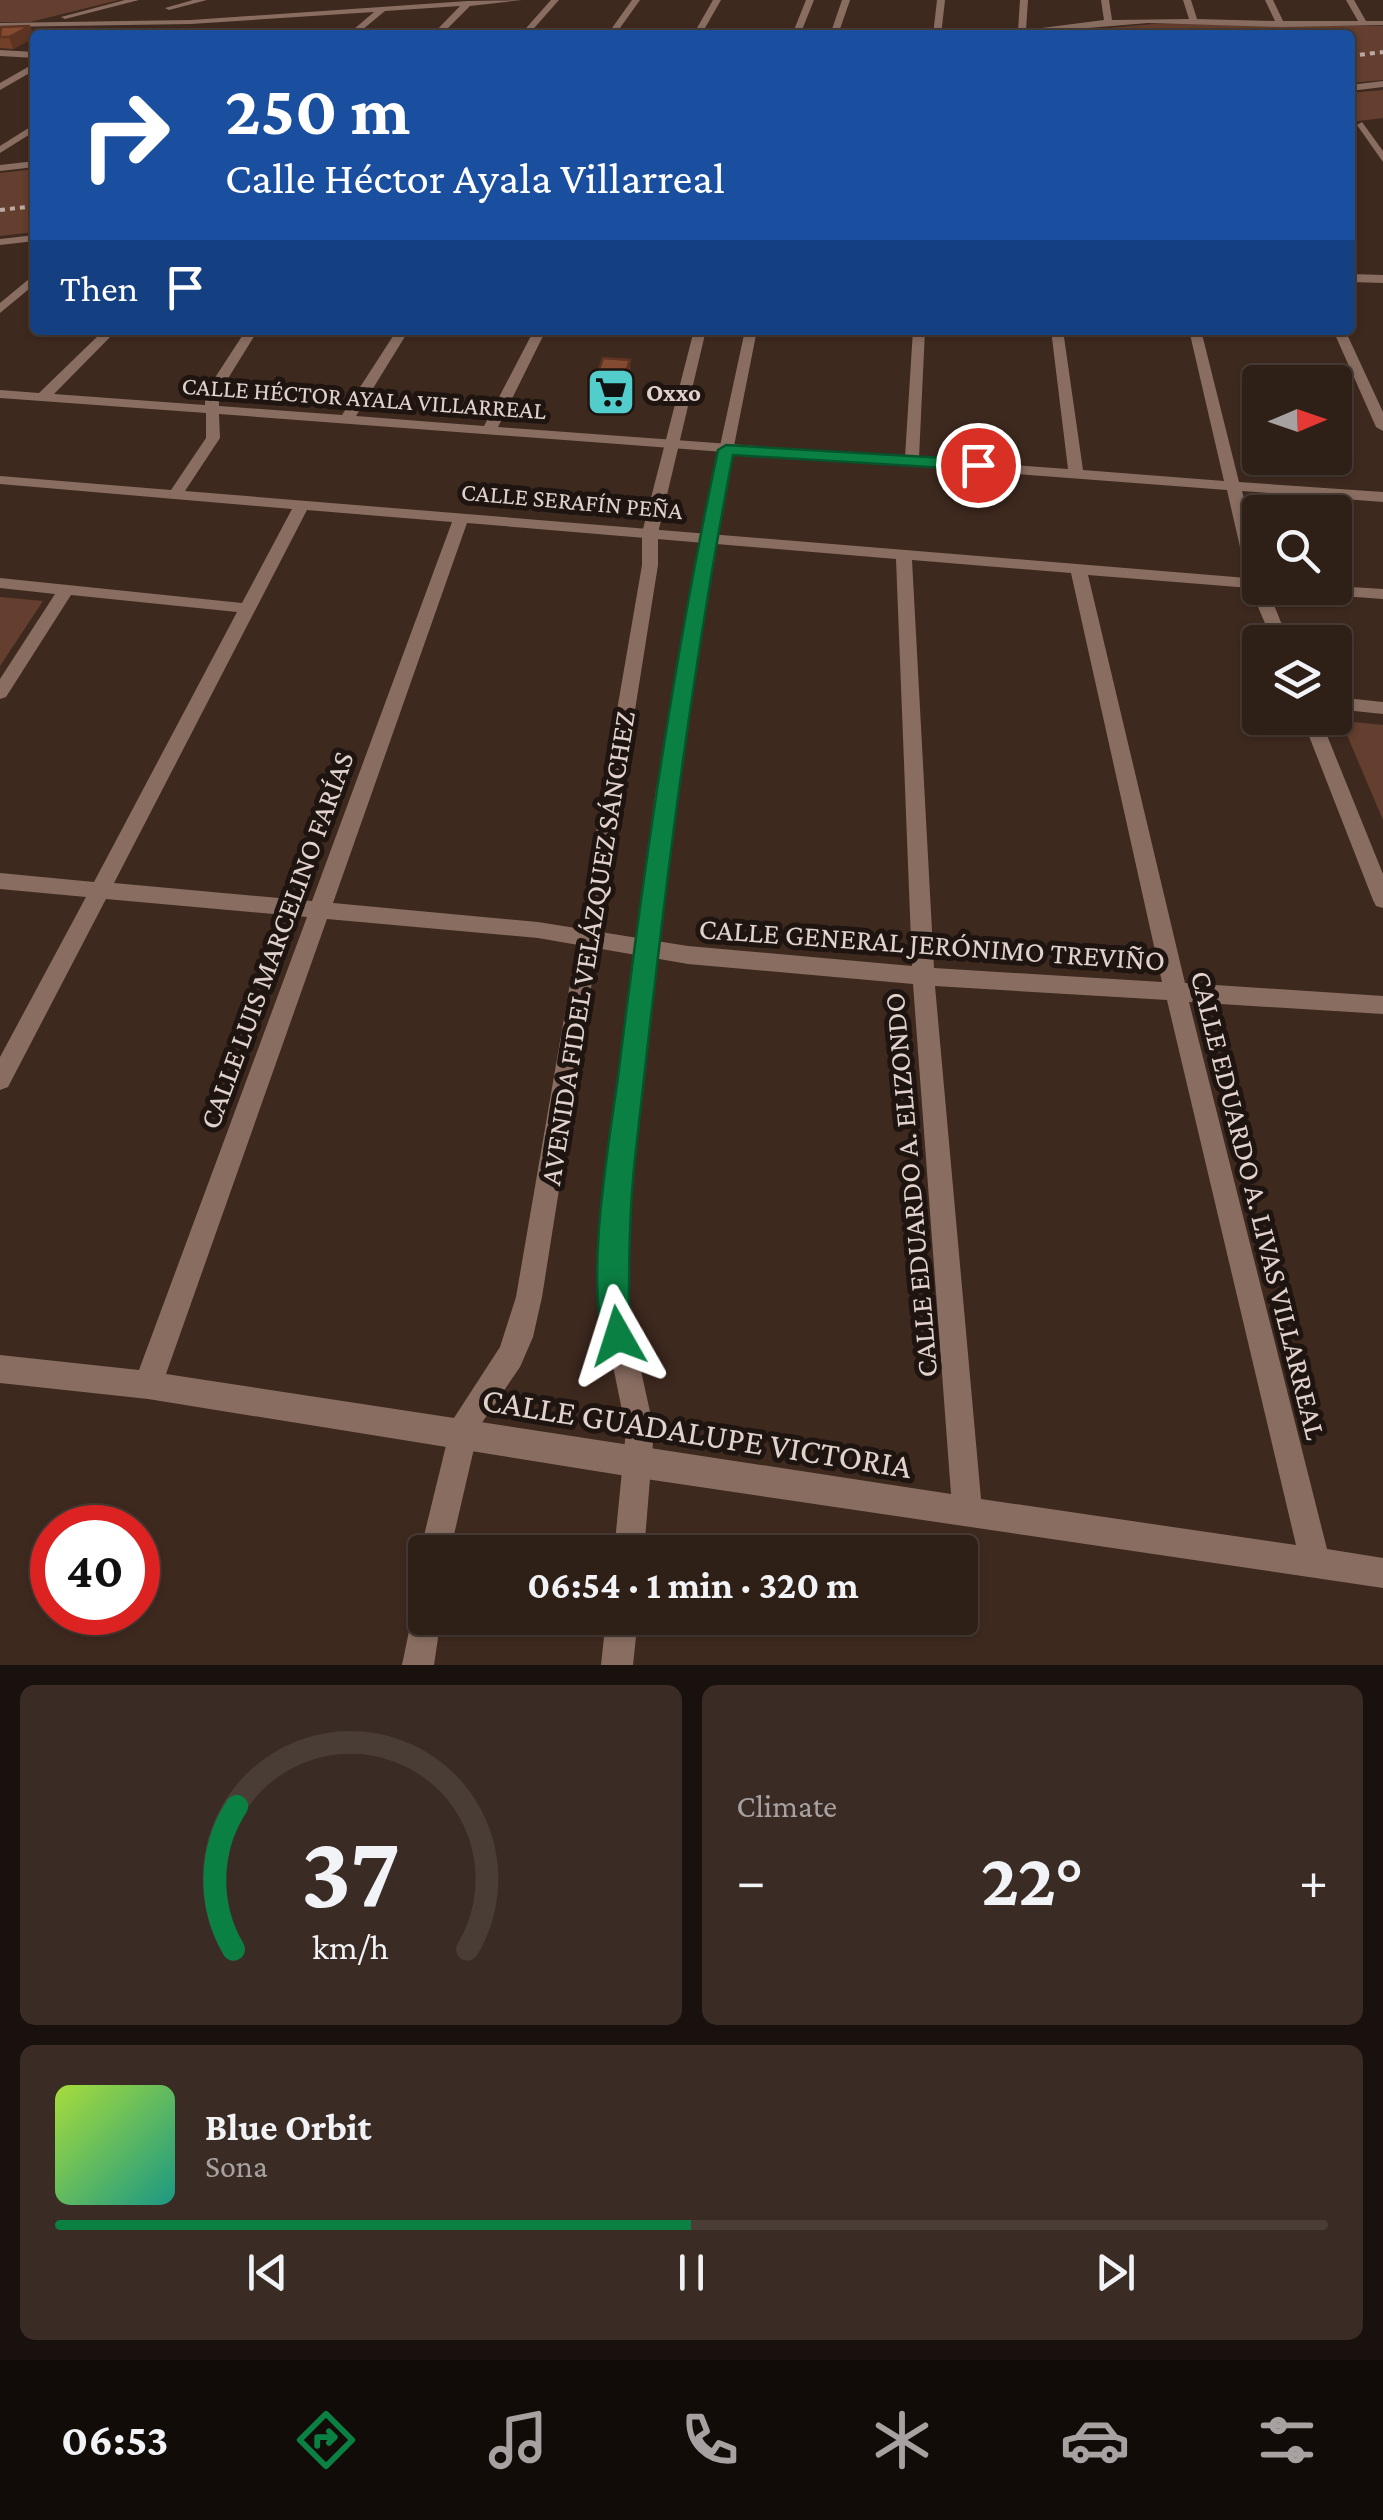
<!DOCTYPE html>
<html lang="en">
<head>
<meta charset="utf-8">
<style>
	body { margin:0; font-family:"Crimson Pro",serif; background:#3a2c24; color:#f1f3f6; height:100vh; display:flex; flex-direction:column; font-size:38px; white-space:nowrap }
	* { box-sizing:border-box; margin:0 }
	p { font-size:32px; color:#a7a2a1 }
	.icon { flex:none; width:55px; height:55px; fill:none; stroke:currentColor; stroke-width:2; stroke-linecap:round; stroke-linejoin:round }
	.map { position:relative; height:1665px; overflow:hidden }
	.details { display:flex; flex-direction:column; gap:20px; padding:20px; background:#19110d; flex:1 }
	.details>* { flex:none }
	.hud { position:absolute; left:30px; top:30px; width:1325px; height:305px; border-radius:10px; box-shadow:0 2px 8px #0004,0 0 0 2px #493d36; background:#1a4fa0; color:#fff; overflow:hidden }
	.needle { width:65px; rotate:88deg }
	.tools { position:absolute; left:1242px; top:365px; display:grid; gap:20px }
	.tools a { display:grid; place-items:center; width:110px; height:110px; border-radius:10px; background:#2e1f17; box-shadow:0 2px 8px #0004,0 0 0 2px #493d36; font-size:50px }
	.speed { position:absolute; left:30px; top:1505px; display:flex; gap:20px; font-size:50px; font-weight:700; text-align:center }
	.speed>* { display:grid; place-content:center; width:130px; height:130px; border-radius:50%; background:#2e1f17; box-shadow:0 2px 8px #0004,0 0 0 2px #493d36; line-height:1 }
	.speed .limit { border:15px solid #d22; background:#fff; color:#111 }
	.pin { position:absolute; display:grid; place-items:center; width:85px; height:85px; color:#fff; margin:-42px; border:5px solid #fff; border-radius:50%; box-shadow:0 2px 10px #0007 }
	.me { position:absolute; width:110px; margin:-55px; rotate:354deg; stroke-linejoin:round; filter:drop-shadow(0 0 8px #0008) }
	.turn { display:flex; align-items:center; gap:35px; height:210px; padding:0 30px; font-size:45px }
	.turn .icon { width:130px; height:130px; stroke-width:2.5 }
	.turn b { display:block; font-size:70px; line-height:85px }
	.then { display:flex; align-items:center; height:95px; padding:0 30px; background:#0003; gap:20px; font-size:38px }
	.big { font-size:75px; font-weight:700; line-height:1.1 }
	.details .tile { flex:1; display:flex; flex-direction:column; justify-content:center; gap:15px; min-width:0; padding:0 35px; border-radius:15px; background:#3a2c24 }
	.details .dial { align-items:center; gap:0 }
	.dial svg { height:260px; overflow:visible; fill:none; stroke:#493d36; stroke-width:7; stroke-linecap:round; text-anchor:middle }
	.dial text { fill:#f1f3f6; stroke:none }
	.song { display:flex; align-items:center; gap:30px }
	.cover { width:120px; height:120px; border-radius:15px; background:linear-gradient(135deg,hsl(80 70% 55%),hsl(170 70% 35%)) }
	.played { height:10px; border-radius:5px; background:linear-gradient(90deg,#0b8043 50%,#493d36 50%) }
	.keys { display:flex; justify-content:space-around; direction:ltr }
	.heat { display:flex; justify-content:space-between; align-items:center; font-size:55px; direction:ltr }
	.details .tiles { flex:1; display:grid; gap:20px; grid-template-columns:1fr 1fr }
	.tile:last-child { grid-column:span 2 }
	.trip { position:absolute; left:408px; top:1535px; width:570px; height:100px; border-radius:10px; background:#2e1f17; box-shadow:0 2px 8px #0004,0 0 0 2px #493d36; font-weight:700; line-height:100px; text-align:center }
	.tab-bar { display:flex; height:160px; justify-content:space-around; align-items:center; background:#120c09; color:#a7a2a1 }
	.tab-bar .icon { width:70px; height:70px }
	.tab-bar .active { color:#0b8043 }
	.tab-bar b { font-size:45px; color:#f1f3f6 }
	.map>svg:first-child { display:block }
	.green { fill:#643e2e }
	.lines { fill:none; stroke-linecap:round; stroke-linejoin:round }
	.minor { fill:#896d61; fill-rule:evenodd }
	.tertiary { fill:#896d61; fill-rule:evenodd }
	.rail { stroke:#bbaba4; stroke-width:4; stroke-dasharray:5 5; stroke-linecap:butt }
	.wall { fill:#724029 }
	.shaded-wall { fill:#5d3422 }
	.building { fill:#854b30; stroke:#5d3422; stroke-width:2.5 }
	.route { fill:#0b8043; stroke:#07532c; stroke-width:2.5 }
	.labels { text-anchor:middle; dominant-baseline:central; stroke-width:10; stroke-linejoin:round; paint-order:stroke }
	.far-poi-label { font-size:25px; font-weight:bold; fill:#e1d2cc; stroke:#1e1410; text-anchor:start }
	.far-street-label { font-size:25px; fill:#e1d2cc; stroke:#1e1410 }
	.street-label { font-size:30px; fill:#e1d2cc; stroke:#1e1410 }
	.near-street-label { font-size:35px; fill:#e1d2cc; stroke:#1e1410 }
</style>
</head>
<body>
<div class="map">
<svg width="1383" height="1665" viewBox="0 0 1383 1665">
	<rect width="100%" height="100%" fill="#3e291f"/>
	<g class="green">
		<polygon points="0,0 119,0 30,22 0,22"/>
		<polygon points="1154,24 1383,26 1383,80 1350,83 1350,35 1027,35"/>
		<polygon points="1383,90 1383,118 1350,122 1350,93"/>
		<polygon points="35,169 35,232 0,236 0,173"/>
		<polygon points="0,597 43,601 0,666"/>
		<polygon points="1354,722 1383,725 1383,820 1344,728"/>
	</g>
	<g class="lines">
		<g class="minor">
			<polygon points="125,0 139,0 65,19 61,17"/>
			<polygon points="193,0 207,0 169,10 165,8"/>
			<polygon points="522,0 470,6 441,35 432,35 460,6 385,11 356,35 347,35 374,12 191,24 0,27 0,23 191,20 468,1"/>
			<polygon points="551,0 559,0 528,35 520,35"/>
			<polygon points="632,0 640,0 615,35 607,35"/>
			<polygon points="713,0 721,0 701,35 693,35"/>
			<polygon points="937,0 945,0 941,35 933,35"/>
			<polygon points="1020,0 1028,0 1026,30 1104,20 1101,0 1109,0 1112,20 1189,19 1183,0 1191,0 1197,19 1275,21 1265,0 1273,0 1283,21 1358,21 1346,0 1354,0 1366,21 1383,21 1383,25 1281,27 1148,23 1005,35 1018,31"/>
			<polygon points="0,50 35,52 35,58 0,56"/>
			<polygon points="35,63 35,70 0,90 0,83"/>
			<polygon points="1383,81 1383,87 1350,91 1350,85"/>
			<polygon points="1362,122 1383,151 1383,162 1357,125"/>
			<polygon points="35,124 35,131 0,153 0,146"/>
			<polygon points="35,161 35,167 0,171 0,165"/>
			<polygon points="35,235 35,241 0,245 0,239"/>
			<polygon points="35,274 35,284 0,313 0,303"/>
			<polygon points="1350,274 1383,275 1383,283 1350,282"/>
			<path d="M 104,330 L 117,330 L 54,394 L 205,405 L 205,393 L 246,330 L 258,330 L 219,393 L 219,406 L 342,415 L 397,330 L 409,330 L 356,416 L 484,426 L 534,330 L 546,330 L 498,427 L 905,457 L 913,330 L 925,330 L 919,458 L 1068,469 L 1051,330 L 1063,330 L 1083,470 L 1224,481 L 1189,330 L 1201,330 L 1239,482 L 1383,492 L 1383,502 L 1242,491 L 1260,563 L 1260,588 L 1267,588 L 1289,642 L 1273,642 L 1250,588 L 1088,575 L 1185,983 L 1383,996 L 1383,1014 L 1189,1002 L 1327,1549 L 1383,1558 L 1383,1588 L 639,1478 L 148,1399 L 0,1383 L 0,1355 L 139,1370 L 307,917 L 106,899 L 8,1087 L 0,1090 L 0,1057 L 86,897 L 0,889 L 0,873 L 94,882 L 237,612 L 71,595 L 6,697 L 0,699 L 0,679 L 55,594 L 0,588 L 0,578 L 242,603 L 292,509 L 0,484 L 0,476 L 171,490 L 206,438 L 206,413 L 0,398 L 0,390 L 39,393 ZM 219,414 L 1227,490 L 1247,578 L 185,491 L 220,438 ZM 307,510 L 452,522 L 312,901 L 114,883 ZM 467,523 L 896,559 L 912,966 L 688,946 L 538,922 L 333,903 ZM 912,560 L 1071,573 L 1162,982 L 934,968 ZM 327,919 L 538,938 L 688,964 L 913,984 L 951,1494 L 166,1374 ZM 935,986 L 1167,1000 L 1296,1545 L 981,1499 Z"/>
			<polygon points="1333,330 1345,330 1383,412 1383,431 1376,427"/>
			<polygon points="1335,586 1383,589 1383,599 1301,593 1293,588"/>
			<polygon points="1335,697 1383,702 1383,714 1335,709"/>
			<polygon points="1302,718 1320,718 1383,874 1383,908 1376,906 1373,900"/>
		</g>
		<g class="tertiary">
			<polygon points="806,0 814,0 800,35 792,35"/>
			<polygon points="842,0 850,0 838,35 830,35"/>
			<polygon points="694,330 706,330 658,533 658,565 542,1297 533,1337 520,1367 479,1427 450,1552 425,1552 425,1563 420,1552 452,1421 500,1347 516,1297 642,565 642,533"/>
			<polygon points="745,330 757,330 711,562 674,802 629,1202 626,1302 654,1430 644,1552 614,1552 626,1430 600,1302 603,1202 654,802 695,562"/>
			<polygon points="425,1602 425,1618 441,1618 434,1665 402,1665 414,1607"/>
			<polygon points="606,1618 638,1618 633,1665 601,1665"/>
		</g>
		<g class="rail">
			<polyline points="1350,56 1383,52"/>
			<polyline points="0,210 35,206"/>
		</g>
	</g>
	<g class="wall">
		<polygon points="30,26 34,38 13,49 0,48 0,28"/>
		<polygon points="631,375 619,411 592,409 591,393"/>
	</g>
	<g class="shaded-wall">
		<polygon points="30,26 34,38 13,49 9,37"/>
		<polygon points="630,360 631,375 619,411 618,395"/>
	</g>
	<g class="building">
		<polygon points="30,26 9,37 0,37 1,27"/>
		<polygon points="603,358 630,360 618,395 591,393"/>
	</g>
	<path class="route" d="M 726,445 L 978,460 L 986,465 L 978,470 L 733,455 C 688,688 661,923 635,1159 C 630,1204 629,1250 629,1295 C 628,1313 636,1330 629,1347 L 618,1351 L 607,1347 C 583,1288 609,1143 618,1077 C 644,866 674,657 718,450 Z"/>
	<defs>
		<g id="supermarket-square" transform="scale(2.5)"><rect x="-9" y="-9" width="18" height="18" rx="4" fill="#52cdcc" stroke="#1e1410"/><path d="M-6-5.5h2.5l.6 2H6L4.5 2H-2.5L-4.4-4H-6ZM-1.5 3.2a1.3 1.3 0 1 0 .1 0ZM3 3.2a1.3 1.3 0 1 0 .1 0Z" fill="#111"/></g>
	</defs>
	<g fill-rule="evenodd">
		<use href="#supermarket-square" x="611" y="392"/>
	</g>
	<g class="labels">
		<g class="far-poi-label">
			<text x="646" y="392">Oxxo</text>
		</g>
		<g class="far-street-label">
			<text transform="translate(364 398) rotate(4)">CALLE HÉCTOR AYALA VILLARREAL</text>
			<text transform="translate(572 501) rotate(5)">CALLE SERAFÍN PEÑA</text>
		</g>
		<g class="street-label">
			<text transform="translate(276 940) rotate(-70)">CALLE LUIS MARCELINO FARÍAS</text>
			<text transform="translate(932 944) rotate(4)">CALLE GENERAL JERÓNIMO TREVIÑO</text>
			<text transform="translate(587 948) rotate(-81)">AVENIDA FIDEL VELÁZQUEZ SÁNCHEZ</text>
			<text transform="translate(910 1185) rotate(-95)">CALLE EDUARDO A. ELIZONDO</text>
			<text transform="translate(1259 1205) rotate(76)">CALLE EDUARDO A. LIVAS VILLARREAL</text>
		</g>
		<g class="near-street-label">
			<text transform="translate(697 1433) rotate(9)">CALLE GUADALUPE VICTORIA</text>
		</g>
	</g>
</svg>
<div class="tools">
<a><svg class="needle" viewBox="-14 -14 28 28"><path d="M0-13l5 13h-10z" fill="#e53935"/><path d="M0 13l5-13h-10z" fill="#a7a2a1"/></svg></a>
<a><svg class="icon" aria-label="search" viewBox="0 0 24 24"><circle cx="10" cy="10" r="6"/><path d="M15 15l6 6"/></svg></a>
<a><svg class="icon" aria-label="layers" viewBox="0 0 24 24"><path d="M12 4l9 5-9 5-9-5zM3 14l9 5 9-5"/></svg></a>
</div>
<div class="speed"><div class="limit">40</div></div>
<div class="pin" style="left:978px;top:465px;background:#d93025"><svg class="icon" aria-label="arrive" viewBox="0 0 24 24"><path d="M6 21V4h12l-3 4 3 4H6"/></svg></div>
<svg class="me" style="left:618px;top:1336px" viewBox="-20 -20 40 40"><path d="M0-17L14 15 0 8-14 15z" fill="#0b8043" stroke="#fff" stroke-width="4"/></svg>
<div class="trip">06:54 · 1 min · 320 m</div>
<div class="hud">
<div class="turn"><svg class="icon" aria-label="right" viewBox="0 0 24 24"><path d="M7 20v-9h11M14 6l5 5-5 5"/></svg><div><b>250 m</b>Calle Héctor Ayala Villarreal</div></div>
<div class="then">Then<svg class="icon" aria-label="arrive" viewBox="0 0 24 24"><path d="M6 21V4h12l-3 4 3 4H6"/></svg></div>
</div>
</div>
<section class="details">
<div class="tiles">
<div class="tile dial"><svg viewBox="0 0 100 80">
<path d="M14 69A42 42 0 1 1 86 69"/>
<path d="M14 69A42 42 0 0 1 15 25" stroke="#0b8043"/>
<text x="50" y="56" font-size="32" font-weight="700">37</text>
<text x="50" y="72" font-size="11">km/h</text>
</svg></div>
<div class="tile"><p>Climate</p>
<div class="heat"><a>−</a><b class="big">22°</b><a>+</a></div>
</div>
<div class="tile">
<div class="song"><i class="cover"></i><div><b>Blue Orbit</b><p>Sona</p></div></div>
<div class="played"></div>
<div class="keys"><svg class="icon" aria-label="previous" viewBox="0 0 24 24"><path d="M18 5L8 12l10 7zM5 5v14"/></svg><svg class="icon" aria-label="pause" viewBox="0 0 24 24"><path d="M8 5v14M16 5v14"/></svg><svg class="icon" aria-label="next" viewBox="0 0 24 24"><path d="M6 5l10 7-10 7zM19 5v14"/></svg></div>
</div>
</div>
</section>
<nav class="tab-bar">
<b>06:53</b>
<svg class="icon active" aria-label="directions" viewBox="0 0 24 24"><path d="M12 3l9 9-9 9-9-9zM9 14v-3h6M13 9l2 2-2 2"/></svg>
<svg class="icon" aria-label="music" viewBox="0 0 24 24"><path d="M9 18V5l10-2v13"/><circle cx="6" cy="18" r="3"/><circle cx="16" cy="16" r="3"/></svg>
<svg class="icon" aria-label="phone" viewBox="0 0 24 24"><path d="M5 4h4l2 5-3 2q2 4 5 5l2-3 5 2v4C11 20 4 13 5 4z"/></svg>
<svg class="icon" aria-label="climate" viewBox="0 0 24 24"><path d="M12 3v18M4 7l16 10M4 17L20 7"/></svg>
<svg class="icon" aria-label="car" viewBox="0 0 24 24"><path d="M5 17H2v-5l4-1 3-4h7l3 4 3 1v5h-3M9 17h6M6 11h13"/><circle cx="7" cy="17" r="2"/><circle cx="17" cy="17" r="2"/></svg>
<svg class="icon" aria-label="filters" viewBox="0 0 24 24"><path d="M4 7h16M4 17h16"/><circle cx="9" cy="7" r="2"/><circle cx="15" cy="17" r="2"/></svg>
</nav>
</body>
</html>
